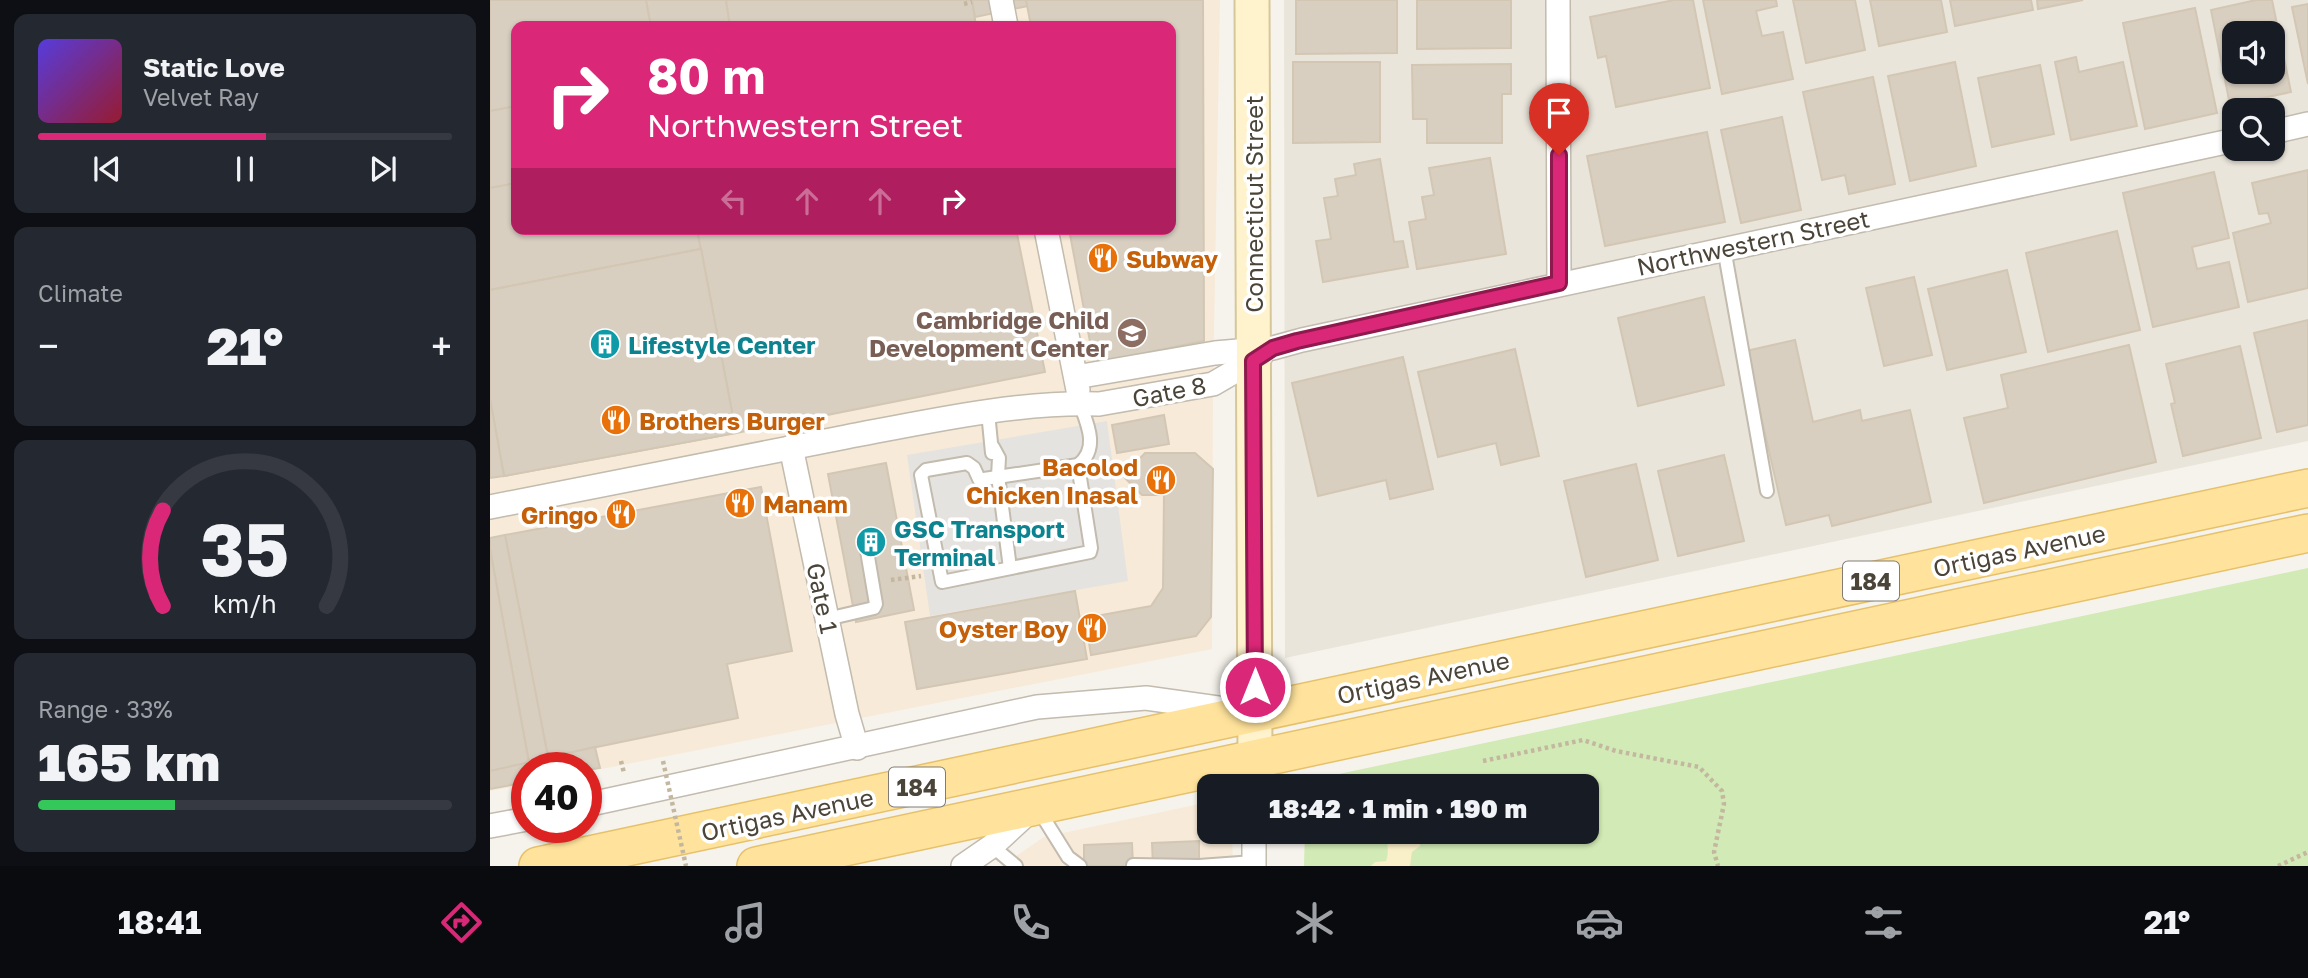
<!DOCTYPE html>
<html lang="en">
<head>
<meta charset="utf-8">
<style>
	body { margin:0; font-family:"Golos Text",sans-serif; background:#242831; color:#f1f3f6; height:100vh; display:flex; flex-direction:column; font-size:26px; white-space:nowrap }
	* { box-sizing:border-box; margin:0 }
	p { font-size:23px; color:#9ea1a6 }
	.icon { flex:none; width:38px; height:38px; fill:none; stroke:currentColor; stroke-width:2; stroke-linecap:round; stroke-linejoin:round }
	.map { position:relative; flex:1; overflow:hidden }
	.drawer { display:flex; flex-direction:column; gap:14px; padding:14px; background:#0d0f14; width:490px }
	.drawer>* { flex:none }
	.top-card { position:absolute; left:21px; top:21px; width:665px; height:214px; border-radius:14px; box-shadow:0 2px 5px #0004; background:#db2777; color:#fff; overflow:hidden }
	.fabs { position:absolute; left:1732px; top:21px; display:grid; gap:14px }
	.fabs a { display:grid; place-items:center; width:63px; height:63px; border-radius:14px; background:#171b24; box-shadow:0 2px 5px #0004; font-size:35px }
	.speed { position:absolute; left:21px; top:752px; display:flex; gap:14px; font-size:35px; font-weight:700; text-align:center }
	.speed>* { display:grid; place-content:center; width:91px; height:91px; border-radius:50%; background:#171b24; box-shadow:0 2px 5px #0004; line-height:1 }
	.speed .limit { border:10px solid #d22; background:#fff; color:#111 }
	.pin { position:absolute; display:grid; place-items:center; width:60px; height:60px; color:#fff; margin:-72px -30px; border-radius:50% 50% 50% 0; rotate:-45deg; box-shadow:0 0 7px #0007 }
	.pin .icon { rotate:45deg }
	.me { position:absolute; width:77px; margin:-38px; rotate:0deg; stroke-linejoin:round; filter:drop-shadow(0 0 5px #0008) }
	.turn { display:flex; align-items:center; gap:24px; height:147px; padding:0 21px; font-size:32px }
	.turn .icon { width:91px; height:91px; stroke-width:2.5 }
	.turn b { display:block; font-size:49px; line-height:60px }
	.lanes { display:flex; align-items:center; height:66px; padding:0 21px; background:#0003; justify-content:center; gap:35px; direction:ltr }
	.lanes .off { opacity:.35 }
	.big { font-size:52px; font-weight:800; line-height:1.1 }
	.drawer .card { flex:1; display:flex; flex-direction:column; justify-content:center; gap:10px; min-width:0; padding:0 24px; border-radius:14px; background:#242831 }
	.drawer .dial { align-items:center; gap:0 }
	.dial svg { height:182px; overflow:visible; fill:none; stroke:#363941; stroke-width:7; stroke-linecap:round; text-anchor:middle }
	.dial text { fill:#f1f3f6; stroke:none }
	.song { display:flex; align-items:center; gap:21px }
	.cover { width:84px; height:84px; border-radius:10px; background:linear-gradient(135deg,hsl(250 70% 55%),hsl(350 70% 35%)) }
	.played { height:7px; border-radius:4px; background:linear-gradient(90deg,#db2777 55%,#363941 55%) }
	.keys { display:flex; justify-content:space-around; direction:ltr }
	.heat { display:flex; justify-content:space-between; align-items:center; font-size:38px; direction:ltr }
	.charge { height:10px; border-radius:5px; background:linear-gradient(90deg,#34c759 33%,#363941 0) }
	.trip { position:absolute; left:707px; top:774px; width:402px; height:70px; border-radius:14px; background:#171b24; box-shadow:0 2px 5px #0004; font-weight:800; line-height:70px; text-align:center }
	.tab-bar { display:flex; height:112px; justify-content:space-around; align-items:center; background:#090b0e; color:#9ea1a6 }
	.tab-bar .icon { width:49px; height:49px }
	.tab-bar .current { color:#db2777 }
	.tab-bar b { font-size:32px; color:#f1f3f6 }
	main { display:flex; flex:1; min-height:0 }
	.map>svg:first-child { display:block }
	.residential { fill:#eae5da; fill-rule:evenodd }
	.commercial { fill:#f7ead8; fill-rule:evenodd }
	.green { fill:#d2eab5 }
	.sand { fill:#f9efc9 }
	.parking { fill:#e5e3e0 }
	.building { fill:#d8cfc1; stroke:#d3c7b4; stroke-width:2; fill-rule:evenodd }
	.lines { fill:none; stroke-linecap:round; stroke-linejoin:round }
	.lane-casing { stroke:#c2bbae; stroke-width:16 }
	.street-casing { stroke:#c2bbae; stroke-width:26 }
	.secondary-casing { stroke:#d6c79b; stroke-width:37 }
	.primary-casing { stroke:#e6c16a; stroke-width:40 }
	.path { stroke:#c4b79f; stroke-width:4.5; stroke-dasharray:3.5 3.5; stroke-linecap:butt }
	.lane { stroke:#fff; stroke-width:12 }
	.street { stroke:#fff; stroke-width:23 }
	.secondary { stroke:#fff3cd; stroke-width:33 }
	.primary { stroke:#ffe39c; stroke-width:37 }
	.path-bridge { stroke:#c4b79f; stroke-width:4.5; stroke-dasharray:3.5 3.5; stroke-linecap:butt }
	.route-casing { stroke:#8e194d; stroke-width:18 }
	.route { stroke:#db2777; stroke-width:12 }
	.labels { text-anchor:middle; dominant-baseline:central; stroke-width:7; stroke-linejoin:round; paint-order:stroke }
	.shield { fill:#fff; stroke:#817c74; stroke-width:2 }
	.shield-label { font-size:23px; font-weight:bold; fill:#4b4439 }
	.street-label { font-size:24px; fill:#4b4439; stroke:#fff }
	.food-label { font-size:24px; font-weight:bold; fill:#c56008; stroke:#fff; text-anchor:start }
	.education-label { font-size:24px; font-weight:bold; fill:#785e54; stroke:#fff; text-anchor:end }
	.culture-label { font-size:24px; font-weight:bold; fill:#0d838f; stroke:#fff; text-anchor:start }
</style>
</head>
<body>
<main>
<section class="drawer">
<div class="card">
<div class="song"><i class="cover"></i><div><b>Static Love</b><p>Velvet Ray</p></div></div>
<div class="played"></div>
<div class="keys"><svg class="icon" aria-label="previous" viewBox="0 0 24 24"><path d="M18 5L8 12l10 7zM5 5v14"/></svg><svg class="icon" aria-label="pause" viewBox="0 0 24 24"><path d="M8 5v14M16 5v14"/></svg><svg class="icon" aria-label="next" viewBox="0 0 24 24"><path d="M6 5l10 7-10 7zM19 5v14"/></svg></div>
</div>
<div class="card"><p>Climate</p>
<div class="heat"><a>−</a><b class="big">21°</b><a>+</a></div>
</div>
<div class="card dial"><svg viewBox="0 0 100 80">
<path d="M14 69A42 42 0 1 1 86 69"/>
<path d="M14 69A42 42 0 0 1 14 27" stroke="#db2777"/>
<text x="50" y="56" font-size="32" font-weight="700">35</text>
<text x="50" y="72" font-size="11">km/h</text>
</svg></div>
<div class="card"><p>Range · 33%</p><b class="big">165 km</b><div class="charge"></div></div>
</section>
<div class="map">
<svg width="1818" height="866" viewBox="0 0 1818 866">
	<rect width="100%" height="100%" fill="#f6f3ec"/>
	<path class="residential" d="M 794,0 L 1818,0 L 1818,441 L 795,658 ZM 1745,33 L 1783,33 L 1783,72 L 1745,72 ZM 1745,110 L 1783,110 L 1783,149 L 1745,149 Z"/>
	<g class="commercial">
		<path d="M 0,0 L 730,0 L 723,384 L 722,649 L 96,772 L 96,768 L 37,768 L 37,784 L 0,791 ZM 26,26 L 681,26 L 681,229 L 26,229 Z"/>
		<polygon points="719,802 719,831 742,831 743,866 511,866 554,837"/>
	</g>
	<polygon class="green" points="1818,568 1818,866 814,866 815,831 1097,831 1097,786 816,786 816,781"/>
	<path class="sand" d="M 897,831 L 929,831 L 930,846 L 922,852 L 920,866 L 881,866 L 885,862 L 896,861 C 900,851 896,842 897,831 Z"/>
	<polygon class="parking" points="617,421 638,581 440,616 417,455"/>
	<g class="building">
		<polygon points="0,0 156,0 161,26 26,26 26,106 0,111"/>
		<polygon points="156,0 236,0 240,26 161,26"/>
		<polygon points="236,0 482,0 486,26 240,26"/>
		<polygon points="482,0 536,0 538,6 485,17"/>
		<polygon points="536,0 713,0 714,341 604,363 579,229 681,229 681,26 541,26"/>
		<polygon points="806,0 907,0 907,53 806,54"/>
		<polygon points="927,0 1021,0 1021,48 927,49"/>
		<polygon points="1184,0 1203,0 1220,88 1126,107 1116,56 1108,58 1100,17"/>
		<polygon points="1213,0 1286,0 1287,6 1266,11 1272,36 1293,32 1303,79 1232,94"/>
		<polygon points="1303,0 1365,0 1375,50 1316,63"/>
		<polygon points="1380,0 1451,0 1457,32 1389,46"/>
		<polygon points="1460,0 1541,0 1543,10 1465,26"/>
		<polygon points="1547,0 1593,0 1548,9"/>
		<path d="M 1766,0 L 1782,0 L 1801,92 L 1740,105 L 1721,10 ZM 1745,33 L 1783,33 L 1783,72 L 1745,72 Z"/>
		<polygon points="1818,4 1818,84 1802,7"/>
		<polygon points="1705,8 1727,113 1655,129 1633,23"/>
		<polygon points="1586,57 1589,72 1633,62 1647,126 1581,140 1565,62"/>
		<polygon points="803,62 890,62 890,142 803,143"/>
		<polygon points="1465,62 1486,166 1420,181 1398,76"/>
		<polygon points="1021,64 1021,94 1012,94 1012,143 937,143 937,119 923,119 922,65"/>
		<polygon points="1550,65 1564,134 1502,147 1488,78"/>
		<polygon points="1383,77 1405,184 1359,194 1355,175 1332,180 1313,92"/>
		<polygon points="26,106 26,183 0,188 0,111"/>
		<polygon points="1292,117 1311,210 1251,223 1231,130"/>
		<polygon points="1217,132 1235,222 1115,246 1097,156"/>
		<polygon points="1000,158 1016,254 927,269 919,222 936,219 932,197 944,195 939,168"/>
		<polygon points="890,159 904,242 913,241 918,267 833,282 826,241 841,239 834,198 848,196 845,179 866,175 864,164"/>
		<polygon points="1818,170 1818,288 1758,302 1743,233 1781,223 1778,213 1769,214 1762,183"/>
		<polygon points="1724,172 1739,238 1702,247 1707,269 1739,262 1749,307 1663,327 1633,193"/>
		<polygon points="26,183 26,229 207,229 211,249 0,290 0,188"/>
		<polygon points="207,229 526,229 555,372 246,433"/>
		<polygon points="1627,231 1650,330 1558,352 1536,253"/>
		<polygon points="211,249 246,433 14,476 0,399 0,290"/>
		<polygon points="211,249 246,433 14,476 0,399 0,290"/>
		<polygon points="1517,270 1536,352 1457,370 1438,289"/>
		<polygon points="1424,277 1442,355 1394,366 1376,288"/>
		<polygon points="1214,297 1234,385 1148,406 1128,318"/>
		<polygon points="1818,320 1818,425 1787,432 1764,333"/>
		<polygon points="1305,340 1323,422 1370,410 1372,421 1420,410 1441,502 1342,526 1339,515 1296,525 1256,351"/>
		<polygon points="1639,345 1666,462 1494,503 1474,418 1518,408 1511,375"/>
		<polygon points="1750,346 1771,438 1693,456 1681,404 1685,403 1676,364"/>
		<polygon points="1025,349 1049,456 1011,465 1006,443 948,457 928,372"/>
		<polygon points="913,357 943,489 900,499 896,480 828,496 802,383"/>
		<polygon points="0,399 14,476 0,478"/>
		<polygon points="674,415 679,444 627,453 622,425"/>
		<polygon points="655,453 705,453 723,469 721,617 706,636 601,655 595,618 661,606 673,588 674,495 652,495 633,476"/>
		<polygon points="1234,455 1254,541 1188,556 1168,471"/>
		<polygon points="396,463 424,610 366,622 338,474"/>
		<polygon points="1146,464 1168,560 1096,577 1074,481"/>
		<polygon points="271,487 302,651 237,664 248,718 58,757 15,535"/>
		<polygon points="15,535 58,757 39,762 0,549 0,538"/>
		<polygon points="0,549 39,763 0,771"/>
		<polygon points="585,591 597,659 427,689 415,622"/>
		<polygon points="105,747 110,768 96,770 96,768 37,768 37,782 0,789 0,771"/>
		<polygon points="709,841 709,866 663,866 662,843"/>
		<polygon points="642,843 643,866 594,866 594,845"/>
	</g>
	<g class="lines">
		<g class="lane-casing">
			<g id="lane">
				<polyline points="1234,248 1277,491"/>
				<polyline points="498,412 502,453"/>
				<polyline points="503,447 509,458 508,476 520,568"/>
				<polygon points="477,463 484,468 489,479 494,479 588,465 601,548 600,552 452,582 431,475 436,470"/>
				<path d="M 588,465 C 609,449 598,425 590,404"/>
				<polyline points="337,619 384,608 386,604 377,551"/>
				<polyline points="548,809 578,857 590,866"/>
				<polyline points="502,846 526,866"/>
				<polyline points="643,865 709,866 764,862"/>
			</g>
		</g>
		<g class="street-casing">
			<g id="street">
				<polyline points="511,0 516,26"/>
				<polyline points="1068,0 1069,283"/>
				<polyline points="1783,132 1818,124"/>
				<polyline points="556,229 588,390"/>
				<polyline points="586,377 725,353 783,348 812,340 1745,140"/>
				<polyline points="301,447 357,714 367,748"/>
				<path d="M 0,507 C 119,484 237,460 356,437 C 435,422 529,401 609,404 L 723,384 L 771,356"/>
				<polyline points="765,786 765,758"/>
				<polyline points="96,805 547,707 656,698 742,710"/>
				<polyline points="0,826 37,819"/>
				<polyline points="473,866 502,846 541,810"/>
				<polyline points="764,866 764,831"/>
			</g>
		</g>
		<g class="secondary-casing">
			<polyline id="secondary" points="762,0 765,758"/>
		</g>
		<g class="primary-casing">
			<g id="primary">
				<polyline points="48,866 1818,488"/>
				<polyline points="266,866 1818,533"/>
			</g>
		</g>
		<g class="path">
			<polyline points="474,4 482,2"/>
			<polyline points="401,580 431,576"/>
			<polyline points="131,761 134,773"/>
			<polyline points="993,761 1093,740 1126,751 1209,767 1232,791 1234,804 1224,852 1228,866"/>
			<polyline points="1788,866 1818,852"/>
		</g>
		<use href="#lane" class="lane"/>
		<use href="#street" class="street"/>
		<use href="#secondary" class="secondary"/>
		<use href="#primary" class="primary"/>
		<polyline class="path-bridge" points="173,761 196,866"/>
	</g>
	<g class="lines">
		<g class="route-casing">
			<polyline id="route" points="765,687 763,361 783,348 807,341 1069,283 1069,155"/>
		</g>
		<use href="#route" class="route"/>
	</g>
	<defs>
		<g id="restaurant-disc" transform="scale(1.575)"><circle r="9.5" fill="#e8710a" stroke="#fff"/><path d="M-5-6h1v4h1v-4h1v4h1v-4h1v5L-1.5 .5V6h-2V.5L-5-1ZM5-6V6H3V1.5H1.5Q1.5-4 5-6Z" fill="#fff"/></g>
		<g id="school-disc" transform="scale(1.575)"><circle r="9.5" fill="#8d6e63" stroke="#fff"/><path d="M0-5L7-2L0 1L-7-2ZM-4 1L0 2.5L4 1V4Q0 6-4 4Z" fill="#fff"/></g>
		<g id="building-disc" transform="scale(1.575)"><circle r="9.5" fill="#0f9aa8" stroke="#fff"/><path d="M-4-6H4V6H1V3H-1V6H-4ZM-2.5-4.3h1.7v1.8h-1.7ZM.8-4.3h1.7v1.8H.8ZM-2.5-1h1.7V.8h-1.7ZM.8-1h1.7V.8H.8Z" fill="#fff"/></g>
	</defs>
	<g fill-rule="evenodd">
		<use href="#restaurant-disc" x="613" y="258"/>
		<use href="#school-disc" x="642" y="333"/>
		<use href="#building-disc" x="115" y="344"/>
		<use href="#restaurant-disc" x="126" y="420"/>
		<use href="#restaurant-disc" x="671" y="480"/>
		<use href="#restaurant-disc" x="250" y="503"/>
		<use href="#restaurant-disc" x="131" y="514"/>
		<use href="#building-disc" x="381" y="542"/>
		<use href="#restaurant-disc" x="602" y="628"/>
	</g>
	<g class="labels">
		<g class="shield">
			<rect x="1353" y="561.5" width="56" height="39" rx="5"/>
			<rect x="399" y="767.5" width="56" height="39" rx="5"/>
		</g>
		<g class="shield-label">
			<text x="1381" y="581">184</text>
			<text x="427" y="787">184</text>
		</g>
		<g class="street-label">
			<text transform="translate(763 204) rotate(-90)">Connecticut Street</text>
			<text transform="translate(1263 242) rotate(-12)">Northwestern Street</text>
			<text transform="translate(679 391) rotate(-11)">Gate 8</text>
			<text transform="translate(1529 550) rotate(-12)">Ortigas Avenue</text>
			<text transform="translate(333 598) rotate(78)">Gate 1</text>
			<text transform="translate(933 677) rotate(-12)">Ortigas Avenue</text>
			<text transform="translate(297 814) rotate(-12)">Ortigas Avenue</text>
		</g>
		<g class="food-label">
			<text x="636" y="258">Subway</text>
			<text x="149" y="420">Brothers Burger</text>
			<text x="648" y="466" text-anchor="end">Bacolod<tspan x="648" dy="28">Chicken Inasal</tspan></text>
			<text x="273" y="503">Manam</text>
			<text x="108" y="514" text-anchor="end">Gringo</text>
			<text x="579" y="628" text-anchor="end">Oyster Boy</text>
		</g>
		<g class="education-label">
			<text x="619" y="319">Cambridge Child<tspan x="619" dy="28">Development Center</tspan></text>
		</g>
		<g class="culture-label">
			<text x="138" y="344">Lifestyle Center</text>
			<text x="404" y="528">GSC Transport<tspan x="404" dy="28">Terminal</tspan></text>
		</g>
	</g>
</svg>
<div class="fabs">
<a><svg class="icon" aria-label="sound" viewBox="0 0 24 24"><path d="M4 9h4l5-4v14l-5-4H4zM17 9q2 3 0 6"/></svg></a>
<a><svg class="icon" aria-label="search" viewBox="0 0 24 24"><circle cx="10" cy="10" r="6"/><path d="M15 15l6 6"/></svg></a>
</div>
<div class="speed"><div class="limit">40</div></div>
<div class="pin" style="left:1069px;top:155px;background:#d93025"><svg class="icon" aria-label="arrive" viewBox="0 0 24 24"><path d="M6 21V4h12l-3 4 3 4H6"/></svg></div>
<svg class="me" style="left:765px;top:687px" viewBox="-20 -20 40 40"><circle r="17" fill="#db2777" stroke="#fff" stroke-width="3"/><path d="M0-11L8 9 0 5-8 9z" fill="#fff"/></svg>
<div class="trip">18:42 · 1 min · 190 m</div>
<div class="top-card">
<div class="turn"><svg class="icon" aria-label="right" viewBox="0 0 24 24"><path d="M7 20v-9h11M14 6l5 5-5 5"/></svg><div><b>80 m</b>Northwestern Street</div></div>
<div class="lanes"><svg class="icon off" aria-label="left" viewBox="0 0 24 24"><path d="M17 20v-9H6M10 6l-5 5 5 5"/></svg><svg class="icon off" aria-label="ahead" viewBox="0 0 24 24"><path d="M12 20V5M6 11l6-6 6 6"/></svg><svg class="icon off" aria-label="ahead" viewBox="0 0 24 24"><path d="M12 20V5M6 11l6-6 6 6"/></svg><svg class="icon" aria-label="right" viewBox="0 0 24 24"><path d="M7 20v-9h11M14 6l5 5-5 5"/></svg></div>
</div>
</div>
</main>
<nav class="tab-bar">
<b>18:41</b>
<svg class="icon current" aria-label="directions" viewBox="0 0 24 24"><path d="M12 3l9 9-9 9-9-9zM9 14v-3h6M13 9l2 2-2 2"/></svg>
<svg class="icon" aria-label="music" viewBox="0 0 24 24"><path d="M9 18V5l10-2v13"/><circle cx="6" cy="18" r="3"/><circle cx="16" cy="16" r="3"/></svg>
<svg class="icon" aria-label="phone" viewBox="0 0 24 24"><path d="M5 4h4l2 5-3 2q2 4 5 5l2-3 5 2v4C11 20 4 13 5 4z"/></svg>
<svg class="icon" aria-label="climate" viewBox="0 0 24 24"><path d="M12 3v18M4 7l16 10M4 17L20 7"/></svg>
<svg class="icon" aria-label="car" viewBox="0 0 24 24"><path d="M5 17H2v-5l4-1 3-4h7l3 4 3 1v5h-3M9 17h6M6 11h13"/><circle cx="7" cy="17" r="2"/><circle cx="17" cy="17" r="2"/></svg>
<svg class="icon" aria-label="filters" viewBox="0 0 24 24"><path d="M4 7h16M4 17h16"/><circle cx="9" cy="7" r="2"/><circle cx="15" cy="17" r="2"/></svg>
<b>21°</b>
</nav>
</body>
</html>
